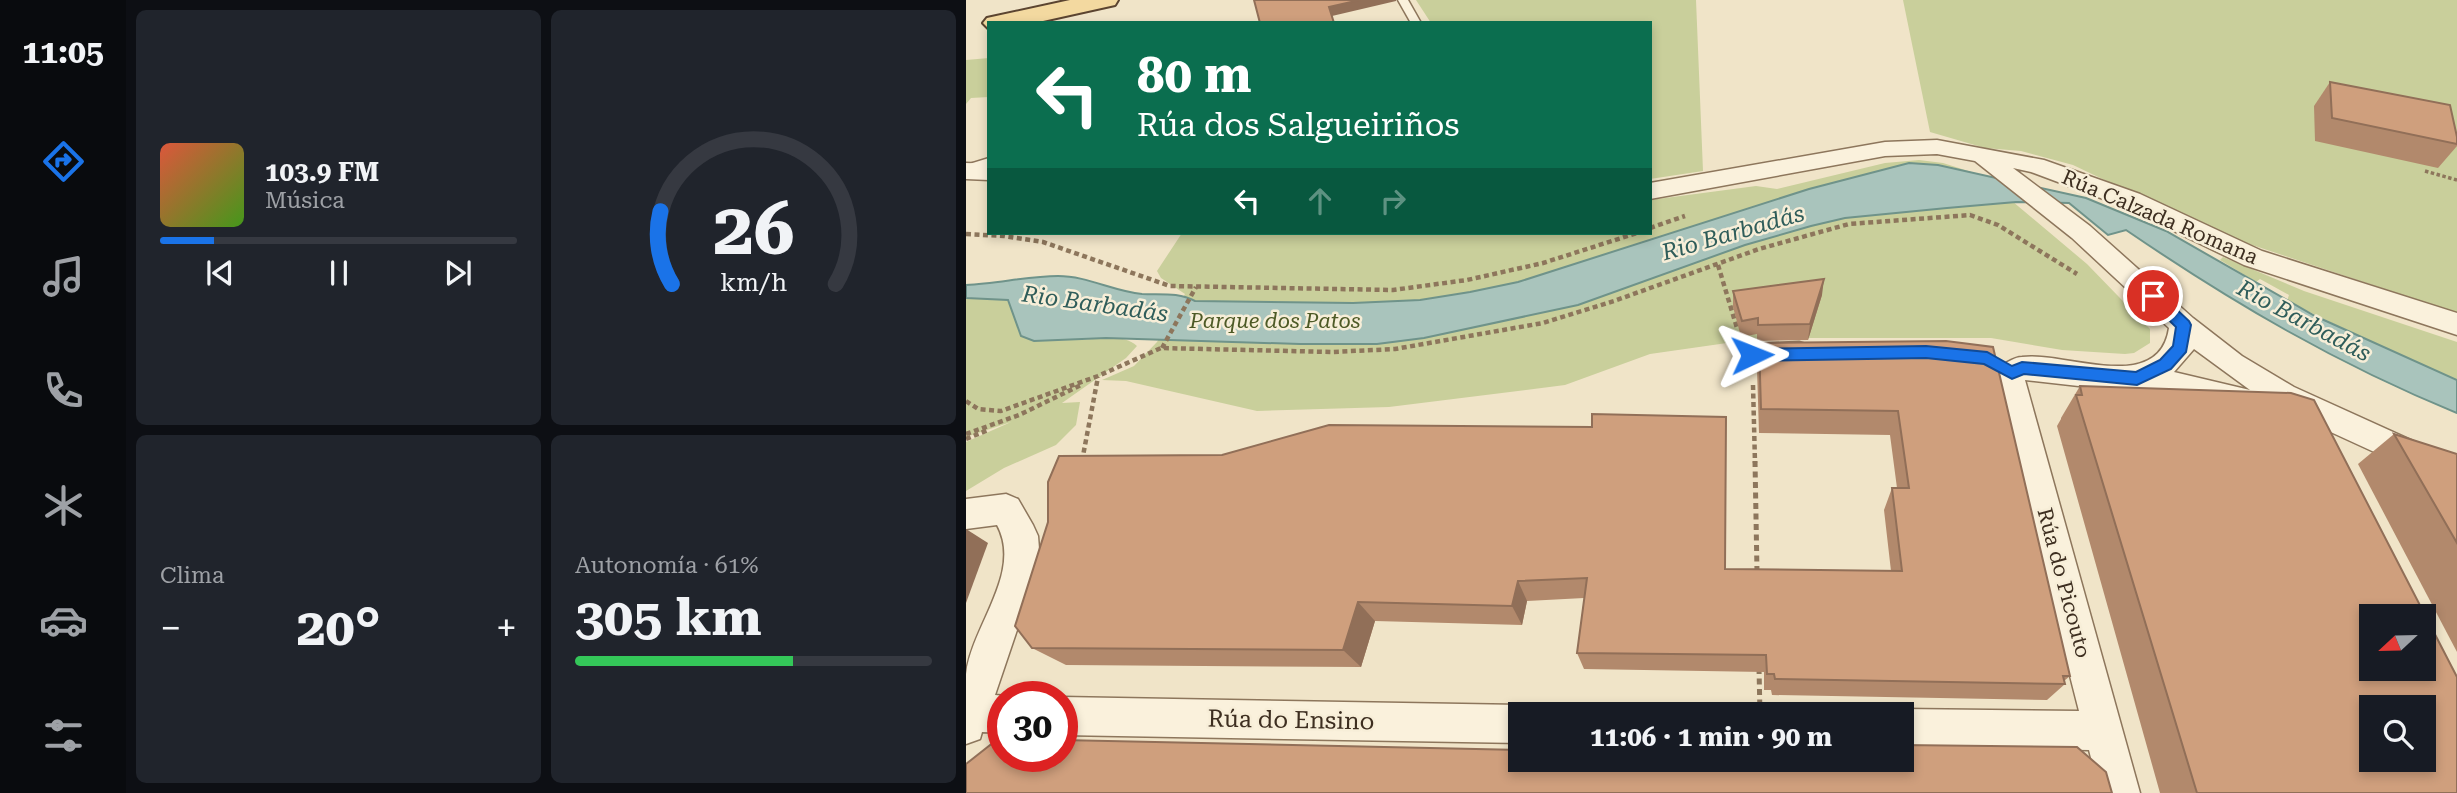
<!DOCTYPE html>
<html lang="es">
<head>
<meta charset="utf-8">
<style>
	body { margin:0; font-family:"Roboto Serif",serif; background:#20242c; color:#f1f3f6; height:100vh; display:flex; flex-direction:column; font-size:26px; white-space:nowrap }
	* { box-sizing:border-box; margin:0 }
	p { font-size:23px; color:#9ea1a6 }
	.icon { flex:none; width:38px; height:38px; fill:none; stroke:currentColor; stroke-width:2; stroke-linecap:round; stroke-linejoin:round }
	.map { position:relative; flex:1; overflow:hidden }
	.sheet { display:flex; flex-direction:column; gap:10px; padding:10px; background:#0d0f14; width:840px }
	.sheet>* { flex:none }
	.hud { position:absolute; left:21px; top:21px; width:665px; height:214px; border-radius:0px; box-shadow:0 4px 10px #0003; background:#0b6e4f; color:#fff; overflow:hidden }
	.needle { width:46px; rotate:248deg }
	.buttons { position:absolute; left:1393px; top:604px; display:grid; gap:14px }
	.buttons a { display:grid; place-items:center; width:77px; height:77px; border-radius:0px; background:#171b24; box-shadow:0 4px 10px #0003; font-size:35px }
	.speed { position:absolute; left:21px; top:681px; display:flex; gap:14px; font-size:35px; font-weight:700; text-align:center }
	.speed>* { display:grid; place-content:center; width:91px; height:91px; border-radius:50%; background:#171b24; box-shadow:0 4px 10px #0003; line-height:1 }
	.speed .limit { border:10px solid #d22; background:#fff; color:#111 }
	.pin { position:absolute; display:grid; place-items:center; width:60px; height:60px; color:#fff; margin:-30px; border:4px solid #fff; border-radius:50%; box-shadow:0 2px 7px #0007 }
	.me { position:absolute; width:77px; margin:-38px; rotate:88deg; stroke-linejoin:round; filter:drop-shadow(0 0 5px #0008) }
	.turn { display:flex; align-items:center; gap:24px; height:147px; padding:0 35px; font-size:32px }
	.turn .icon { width:91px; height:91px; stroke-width:2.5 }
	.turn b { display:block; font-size:49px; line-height:60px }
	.lanes { display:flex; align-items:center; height:66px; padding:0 35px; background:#0003; justify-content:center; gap:35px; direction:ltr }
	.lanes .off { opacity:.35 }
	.big { font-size:52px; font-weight:700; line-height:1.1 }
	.sheet .tile { flex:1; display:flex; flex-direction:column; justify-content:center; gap:10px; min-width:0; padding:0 24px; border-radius:10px; background:#20242c }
	.sheet .dial { align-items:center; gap:0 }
	.dial svg { height:182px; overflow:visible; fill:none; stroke:#363941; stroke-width:7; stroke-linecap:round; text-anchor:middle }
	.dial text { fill:#f1f3f6; stroke:none }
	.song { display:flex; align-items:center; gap:21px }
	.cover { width:84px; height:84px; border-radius:10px; background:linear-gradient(135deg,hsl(10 70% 55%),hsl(100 70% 35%)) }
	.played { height:7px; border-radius:4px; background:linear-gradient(90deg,#1a73e8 15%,#363941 15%) }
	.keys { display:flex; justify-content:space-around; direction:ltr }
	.heat { display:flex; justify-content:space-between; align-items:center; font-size:38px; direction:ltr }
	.charge { height:10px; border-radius:5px; background:linear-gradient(90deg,#34c759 61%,#363941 0) }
	.sheet .tiles { flex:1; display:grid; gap:10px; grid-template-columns:repeat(2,1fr) }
	.trip { position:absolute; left:542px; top:702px; width:406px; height:70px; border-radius:0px; background:#171b24; box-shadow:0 4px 10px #0003; font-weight:700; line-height:70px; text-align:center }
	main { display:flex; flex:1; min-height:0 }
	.tabs { display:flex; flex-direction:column; width:126px; justify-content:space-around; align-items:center; background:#090b0e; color:#9ea1a6 }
	.tabs .icon { width:49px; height:49px }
	.tabs .selected { color:#1a73e8 }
	.tabs b { font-size:32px; color:#f1f3f6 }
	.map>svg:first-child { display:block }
	.green { fill:#c9cf9b }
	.water { fill:#a9c4bc; stroke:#6f938a; stroke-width:2 }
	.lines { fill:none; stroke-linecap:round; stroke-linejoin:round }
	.service-casing { stroke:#8d765c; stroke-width:3 }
	.minor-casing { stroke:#8d765c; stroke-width:3 }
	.primary-casing { stroke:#5b4430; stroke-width:4 }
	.path-far2 { stroke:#8d765c; stroke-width:3.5; stroke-dasharray:3.5 2.5; stroke-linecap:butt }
	.path-far1 { stroke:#8d765c; stroke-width:4.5; stroke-dasharray:5 3.5; stroke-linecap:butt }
	.path { stroke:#8d765c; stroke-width:5; stroke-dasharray:6 4.5; stroke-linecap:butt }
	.service { fill:#faf1dc; fill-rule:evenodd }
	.minor { fill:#faf1dc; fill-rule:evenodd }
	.primary { fill:#f3d9a0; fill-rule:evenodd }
	.wall { fill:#b2896c }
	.shaded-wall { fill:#916f58 }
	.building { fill:#cf9f7d; stroke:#916f58; stroke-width:2; fill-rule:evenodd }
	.route { fill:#1a73e8; stroke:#114b97; stroke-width:2 }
	.labels { text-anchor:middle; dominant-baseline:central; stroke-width:5; stroke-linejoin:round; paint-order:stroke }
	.street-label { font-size:21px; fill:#3d2e20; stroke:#f7eed8 }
	.park-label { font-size:21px; font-style:italic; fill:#4d5a26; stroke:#f7eed8 }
	.water-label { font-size:23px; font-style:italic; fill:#2f5d5a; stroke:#f7eed8 }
	.near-street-label { font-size:24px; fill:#3d2e20; stroke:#f7eed8 }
</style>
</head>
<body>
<main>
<nav class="tabs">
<b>11:05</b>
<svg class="icon selected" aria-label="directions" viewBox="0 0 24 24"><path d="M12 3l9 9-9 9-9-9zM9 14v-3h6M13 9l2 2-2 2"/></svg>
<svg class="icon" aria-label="music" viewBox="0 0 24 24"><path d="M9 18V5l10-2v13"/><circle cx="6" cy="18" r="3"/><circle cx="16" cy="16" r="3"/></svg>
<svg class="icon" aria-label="phone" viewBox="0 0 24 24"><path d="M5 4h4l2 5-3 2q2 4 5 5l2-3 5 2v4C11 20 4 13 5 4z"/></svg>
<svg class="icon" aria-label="climate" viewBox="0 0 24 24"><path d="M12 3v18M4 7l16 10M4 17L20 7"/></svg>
<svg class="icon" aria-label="car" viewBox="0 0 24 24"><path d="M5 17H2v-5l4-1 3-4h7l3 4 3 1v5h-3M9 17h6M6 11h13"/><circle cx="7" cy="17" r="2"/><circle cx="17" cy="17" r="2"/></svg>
<svg class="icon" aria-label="filters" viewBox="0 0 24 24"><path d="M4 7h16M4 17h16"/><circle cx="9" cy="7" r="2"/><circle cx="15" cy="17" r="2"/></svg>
</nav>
<section class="sheet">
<div class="tiles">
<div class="tile">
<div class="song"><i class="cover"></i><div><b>103.9 FM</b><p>Música</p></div></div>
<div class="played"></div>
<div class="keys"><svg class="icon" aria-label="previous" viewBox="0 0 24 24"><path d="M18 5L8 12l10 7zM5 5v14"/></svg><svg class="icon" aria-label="pause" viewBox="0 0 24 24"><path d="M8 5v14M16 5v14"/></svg><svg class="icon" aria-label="next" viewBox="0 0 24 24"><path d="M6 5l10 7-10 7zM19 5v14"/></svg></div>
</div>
<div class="tile dial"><svg viewBox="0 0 100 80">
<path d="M14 69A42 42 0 1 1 86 69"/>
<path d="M14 69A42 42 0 0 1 9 37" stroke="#1a73e8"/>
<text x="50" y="56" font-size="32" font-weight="700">26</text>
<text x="50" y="72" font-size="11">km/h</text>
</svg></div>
<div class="tile"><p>Clima</p>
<div class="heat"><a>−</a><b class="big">20°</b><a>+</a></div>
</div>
<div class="tile"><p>Autonomía · 61%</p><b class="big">305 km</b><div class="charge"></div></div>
</div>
</section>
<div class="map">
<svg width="1491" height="793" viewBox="0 0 1491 793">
	<rect width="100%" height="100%" fill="#f0e4c8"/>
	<g class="green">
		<polygon points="450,0 730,0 737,171 684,179 684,23 465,23"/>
		<polygon points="937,0 1491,0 1491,313 1250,233 1107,165 1055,151 1019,148 964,132"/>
		<polygon points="23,58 23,97 5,98 0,104 0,60"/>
		<polygon points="953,160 977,163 1015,175 1121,264 1184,329 1184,343 1168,353 1159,354 1096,350 1025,338 796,338 684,354 599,385 423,407 291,411 160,381 136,380 168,366 191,342 219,294 195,278 191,271 216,233 684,233 684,200 790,186 811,189 919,163"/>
		<polygon points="1257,257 1338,291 1491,342 1491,380 1446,362 1321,301 1323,295 1294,279 1290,282 1254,260"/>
		<path d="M 0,298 L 42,300 L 55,336 C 73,338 92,340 111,340 C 129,340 156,332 171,346 L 160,358 L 96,403 L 114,402 L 110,425 L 90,445 L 38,468 L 0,491 L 0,442 L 45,422 L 0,437 Z"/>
	</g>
	<path class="water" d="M 943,163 L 972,165 L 1120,198 L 1200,231 L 1349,316 L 1491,380 L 1491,413 C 1371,364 1267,303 1160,230 L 1142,235 L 1103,203 L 1050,202 L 981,208 L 879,218 L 845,226 L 779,245 L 612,305 L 458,338 L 411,344 L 334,344 L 140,338 L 68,341 L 55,336 L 42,300 L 0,298 L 0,285 C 31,284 61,276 92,276 C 121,276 147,291 176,294 C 195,295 212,292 229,301 L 387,303 L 454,300 L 504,292 L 552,282 L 843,189 Z"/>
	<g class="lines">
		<g class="service-casing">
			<g id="service">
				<polygon points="432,0 442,0 455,23 445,23"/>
				<polygon points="23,158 23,166 0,173 0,165"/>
			</g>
		</g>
		<g class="minor-casing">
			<g id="minor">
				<path d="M 971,140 L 1078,160 L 1174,194 L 1296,251 L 1491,313 L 1491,335 L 1278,265 L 1156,206 L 1065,172 L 1047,168 L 1124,226 L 1227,318 L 1276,356 L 1328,387 L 1491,461 L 1491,490 L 1306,405 L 1292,395 L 1295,401 L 1291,410 L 1280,413 L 1228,399 L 1059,380 L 1174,793 L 1134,793 L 1123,750 L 936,747 L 936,714 L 923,714 L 936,709 L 1113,711 L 1029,382 L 1036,365 C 1042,362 1049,357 1056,357 C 1099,351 1193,396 1203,328 L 1106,238 L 1009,161 L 971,154 L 919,156 L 684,199 L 684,183 L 919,142 ZM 1228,349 L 1284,390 L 1208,372 Z"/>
				<polygon points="0,163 23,164 23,180 0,179"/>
				<path d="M 833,342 L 843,345 L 847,353 L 843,361 C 824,367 795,369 776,363 L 772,355 L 776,347 L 786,344 Z"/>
				<path d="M 40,494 L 52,499 L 67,525 L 72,536 L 74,562 L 29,695 L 41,696 L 37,696 L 37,733 L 16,732 L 14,739 L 0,744 C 0,721 0,696 0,674 C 6,625 57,573 31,525 L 0,529 L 0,499 Z"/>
				<polygon points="96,697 555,705 569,710 570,714 555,714 555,743 96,735"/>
			</g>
		</g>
		<g class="primary-casing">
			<polygon id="primary" points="104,0 152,0 149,5 68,23 23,23 23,29 17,23 21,18"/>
		</g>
		<polyline class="path-far2" points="1459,171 1491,180"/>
		<g class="path-far1">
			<polyline points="684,228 719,216"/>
			<polyline points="0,234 38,236 77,242 204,286 427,290 501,280 577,263 671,233"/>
			<polyline points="752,265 771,328"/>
			<polyline points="196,348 230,287"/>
			<polyline points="787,385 789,463"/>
			<polyline points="0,401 12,409 35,411 132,376 195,348 366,352 429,349 577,323 648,301 793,249 883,224 1004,215 1032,225 1111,274"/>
			<polyline points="0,434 53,415 115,385"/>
			<polyline points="0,439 22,430"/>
			<polyline points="116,461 132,377"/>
		</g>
		<g class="path">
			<polyline points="789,461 791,572"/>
			<polyline points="793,668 794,714"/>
		</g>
		<use href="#service" class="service"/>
		<use href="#minor" class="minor"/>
		<use href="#primary" class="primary"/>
	</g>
	<g class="wall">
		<polygon points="1364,82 1491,137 1491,146 1472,168 1349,141 1348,106"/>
		<polygon points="767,291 856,295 842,340 791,341 791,334 775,337 767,307"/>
		<polygon points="980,341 1104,676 1098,681 1099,684 1081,700 806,695 805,690 798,690 798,672 618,669 611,653 618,598 561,601 556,625 409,621 395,667 100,665 66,648 82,522 759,569 925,571 918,510 926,488 931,488 924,435 793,433 791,369 793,343"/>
		<polygon points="1114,386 1491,793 1194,793 1091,426 1095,419 1095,418"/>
		<polygon points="1428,434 1491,454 1491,652 1392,464"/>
	</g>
	<g class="shaded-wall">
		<polygon points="394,0 430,0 430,1 366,16 363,7"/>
		<polygon points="858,279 856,295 842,340 844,324"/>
		<polygon points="0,529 22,543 0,603"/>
		<polygon points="552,581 561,601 556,625 546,606"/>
		<polygon points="392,602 409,621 395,667 377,650"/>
	</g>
	<g class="building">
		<polygon points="288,0 394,0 363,7 368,23 294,23"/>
		<polygon points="1364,82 1484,105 1491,137 1491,144 1366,118"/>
		<polygon points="858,279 844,324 792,325 792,318 776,321 767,291"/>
		<polygon points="980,341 1027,347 1104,676 1097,676 1099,684 809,679 808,674 801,674 800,655 611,653 621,578 552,581 546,606 392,602 377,650 66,648 49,626 82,522 82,482 93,456 256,455 363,425 626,427 626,414 760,417 759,569 936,571 926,488 943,488 932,411 795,409 793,343"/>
		<path d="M 1114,386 L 1325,393 L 1348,400 L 1491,677 L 1491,793 L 1231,793 L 1110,395 L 1116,395 ZM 1405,616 L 1458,616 L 1458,668 L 1405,668 ZM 1405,707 L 1458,707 L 1458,760 L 1405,760 Z"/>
		<polygon points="1428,434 1491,454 1491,543"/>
		<polygon points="33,738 37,738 37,756 96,756 96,740 555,750 555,760 936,760 936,745 1111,747 1140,772 1146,793 0,793 0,764"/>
	</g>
	<polygon class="route" points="1187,291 1192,292 1223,321 1225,325 1220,352 1205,369 1171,385 1058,374 1046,379 1018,364 960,358 786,361 779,355 786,349 960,346 1021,352 1046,366 1056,362 1170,372 1194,360 1207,346 1210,327 1182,300 1180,296"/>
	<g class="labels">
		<g class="street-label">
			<text transform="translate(1194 217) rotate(23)">Rúa Calzada Romana</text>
			<text transform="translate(1098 583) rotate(75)">Rúa do Picouto</text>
		</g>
		<g class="park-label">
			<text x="309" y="321">Parque dos Patos</text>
		</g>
		<g class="water-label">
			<text transform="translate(767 233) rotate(-16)">Rio Barbadás</text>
			<text transform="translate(129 304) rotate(8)">Rio Barbadás</text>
			<text transform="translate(1338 321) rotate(28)">Rio Barbadás</text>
		</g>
		<g class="near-street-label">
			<text transform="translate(325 720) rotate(1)">Rúa do Ensino</text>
		</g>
	</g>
</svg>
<div class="buttons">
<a><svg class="needle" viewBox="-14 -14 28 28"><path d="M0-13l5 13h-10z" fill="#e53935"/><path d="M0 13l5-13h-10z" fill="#9ea1a6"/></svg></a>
<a><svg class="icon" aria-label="search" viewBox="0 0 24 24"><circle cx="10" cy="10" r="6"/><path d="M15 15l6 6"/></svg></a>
</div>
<div class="speed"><div class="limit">30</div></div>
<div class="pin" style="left:1187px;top:296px;background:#d93025"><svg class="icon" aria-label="arrive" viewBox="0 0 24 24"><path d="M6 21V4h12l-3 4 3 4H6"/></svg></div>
<svg class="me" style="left:786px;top:355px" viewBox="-20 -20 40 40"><path d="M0-17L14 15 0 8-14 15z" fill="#1a73e8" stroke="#fff" stroke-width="4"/></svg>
<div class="trip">11:06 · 1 min · 90 m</div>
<div class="hud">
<div class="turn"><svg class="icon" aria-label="left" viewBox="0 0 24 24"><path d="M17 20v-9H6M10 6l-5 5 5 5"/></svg><div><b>80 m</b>Rúa dos Salgueiriños</div></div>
<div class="lanes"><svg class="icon" aria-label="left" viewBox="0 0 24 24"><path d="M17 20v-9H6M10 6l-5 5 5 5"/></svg><svg class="icon off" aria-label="ahead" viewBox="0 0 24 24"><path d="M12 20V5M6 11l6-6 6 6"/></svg><svg class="icon off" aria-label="right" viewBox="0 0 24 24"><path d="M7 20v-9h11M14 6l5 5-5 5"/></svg></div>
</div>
</div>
</main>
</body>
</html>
